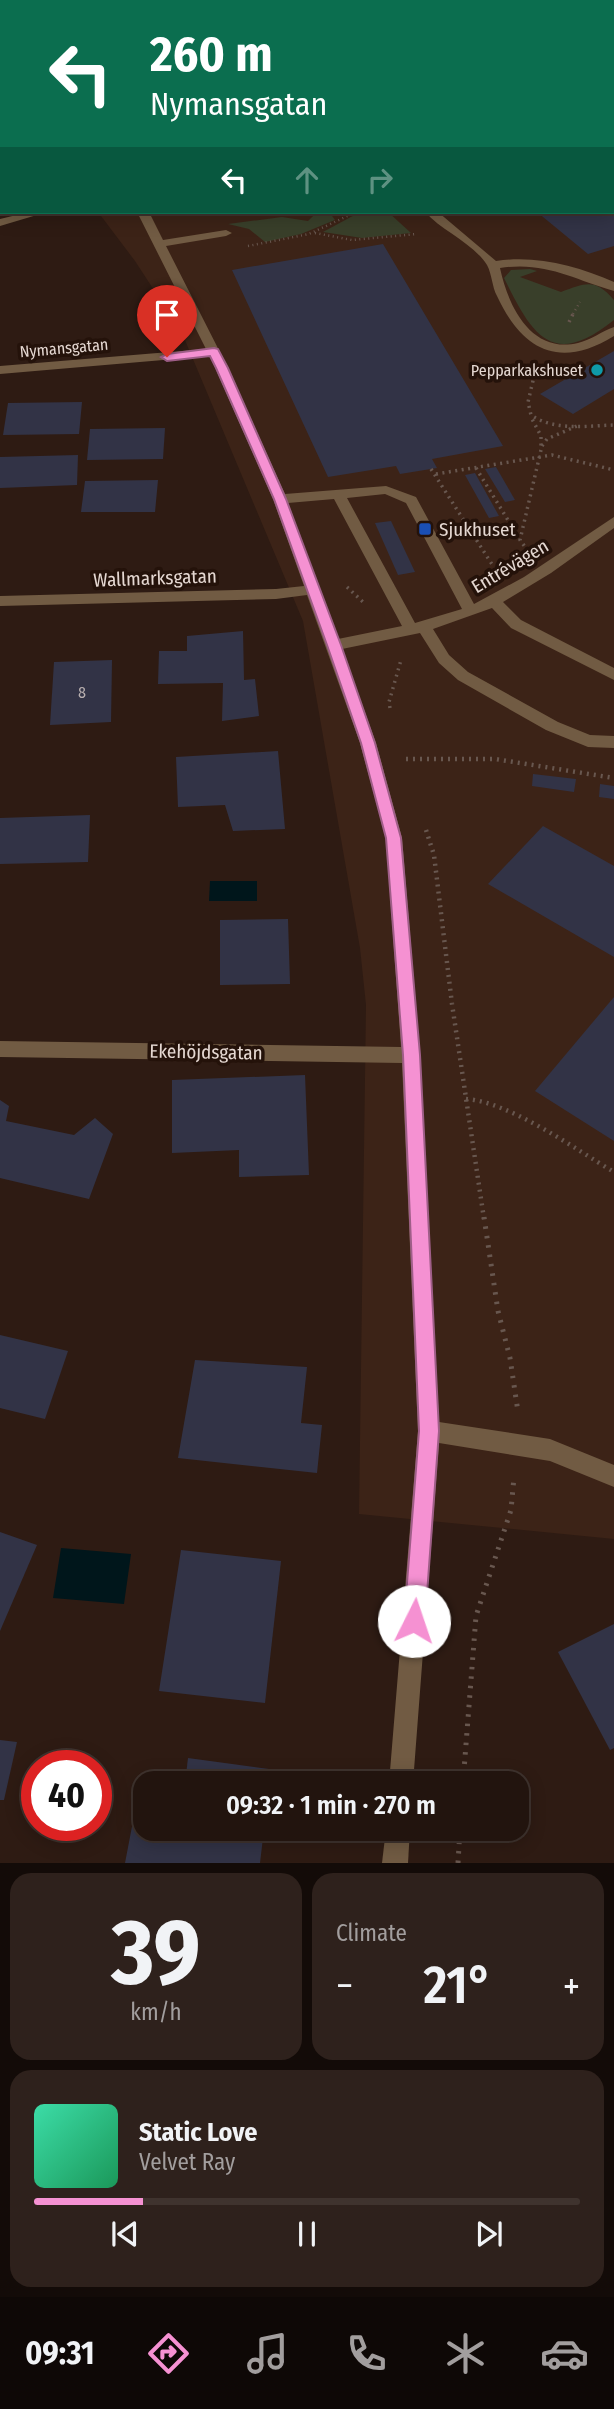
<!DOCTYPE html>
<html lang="en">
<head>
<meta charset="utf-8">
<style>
	body { margin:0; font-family:"Fira Sans Condensed",sans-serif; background:#2e211c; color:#f1f3f6; height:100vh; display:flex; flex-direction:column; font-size:26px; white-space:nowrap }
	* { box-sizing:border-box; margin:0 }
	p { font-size:23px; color:#a29e9e }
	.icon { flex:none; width:38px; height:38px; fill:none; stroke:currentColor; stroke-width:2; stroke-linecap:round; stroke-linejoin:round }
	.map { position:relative; height:1863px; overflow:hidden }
	.drawer { display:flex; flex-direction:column; gap:10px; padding:10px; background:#130b08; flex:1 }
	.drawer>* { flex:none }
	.top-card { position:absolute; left:0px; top:0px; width:614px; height:214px; box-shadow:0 4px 18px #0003,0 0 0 2px #3f332e; background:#0b6e4f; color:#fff; overflow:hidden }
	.speed { position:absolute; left:21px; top:1750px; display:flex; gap:14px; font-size:35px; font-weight:700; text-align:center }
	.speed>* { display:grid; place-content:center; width:91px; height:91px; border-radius:50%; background:#22140e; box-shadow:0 4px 18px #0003,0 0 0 2px #3f332e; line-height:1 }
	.speed .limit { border:10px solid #d22; background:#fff; color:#111 }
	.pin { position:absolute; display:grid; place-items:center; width:60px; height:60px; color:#fff; margin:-72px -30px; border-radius:50% 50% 50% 0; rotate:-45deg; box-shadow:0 0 7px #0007 }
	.pin .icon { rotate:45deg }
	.me { position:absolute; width:77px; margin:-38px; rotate:4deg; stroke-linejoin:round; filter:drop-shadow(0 0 5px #0008) }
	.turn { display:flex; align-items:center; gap:24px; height:147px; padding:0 35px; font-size:32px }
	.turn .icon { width:91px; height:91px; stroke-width:2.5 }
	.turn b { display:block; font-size:49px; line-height:60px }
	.lanes { display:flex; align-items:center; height:66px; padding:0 35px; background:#0003; justify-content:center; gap:35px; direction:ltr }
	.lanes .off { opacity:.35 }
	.big { font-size:52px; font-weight:600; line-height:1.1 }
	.drawer .card { flex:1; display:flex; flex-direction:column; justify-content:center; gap:10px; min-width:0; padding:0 24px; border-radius:21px; background:#2e211c }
	.drawer .dial { align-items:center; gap:0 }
	.dial b { font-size:91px; line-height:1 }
	.song { display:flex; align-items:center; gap:21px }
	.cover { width:84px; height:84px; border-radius:10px; background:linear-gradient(135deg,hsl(160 70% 55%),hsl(150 70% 35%)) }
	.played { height:7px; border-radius:4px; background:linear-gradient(90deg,#f591d2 20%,#3f332e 20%) }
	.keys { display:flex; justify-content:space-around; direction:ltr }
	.heat { display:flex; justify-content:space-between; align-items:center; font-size:38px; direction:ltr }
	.drawer .tiles { flex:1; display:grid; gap:10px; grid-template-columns:1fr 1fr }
	.card:last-child { grid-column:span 2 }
	.trip { position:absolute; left:133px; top:1771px; width:396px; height:70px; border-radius:21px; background:#22140e; box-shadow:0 4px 18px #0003,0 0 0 2px #3f332e; font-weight:600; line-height:70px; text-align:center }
	.dock { display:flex; height:112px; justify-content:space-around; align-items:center; background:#0e0806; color:#a29e9e }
	.dock .icon { width:49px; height:49px }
	.dock .on { color:#f591d2 }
	.dock b { font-size:32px; color:#f1f3f6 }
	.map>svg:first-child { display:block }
	.built { fill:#3c2317 }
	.green { fill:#393f2a }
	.water { fill:#00161b }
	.building { fill:#323346 }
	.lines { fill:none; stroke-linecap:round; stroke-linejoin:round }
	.path-far3 { stroke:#68574f; stroke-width:2.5; stroke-dasharray:1 3.5; stroke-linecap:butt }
	.path-far2 { stroke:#68574f; stroke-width:3.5; stroke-dasharray:2 4.5; stroke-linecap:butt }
	.path-far1 { stroke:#68574f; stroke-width:4.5; stroke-dasharray:2 5; stroke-linecap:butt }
	.path { stroke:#68574f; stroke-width:5; stroke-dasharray:2.5 7; stroke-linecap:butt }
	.minor { fill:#715b43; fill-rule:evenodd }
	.route { fill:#f591d2; stroke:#9f5e88; stroke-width:2 }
	.culture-dot { fill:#0f9aa8; stroke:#24120a; stroke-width:2.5 }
	.transit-dot { fill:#1a4fb4; stroke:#24120a; stroke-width:2.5 }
	.labels { text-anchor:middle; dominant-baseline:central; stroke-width:7; stroke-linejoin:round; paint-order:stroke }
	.far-street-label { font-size:16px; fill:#e5d8d2; stroke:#24120a }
	.far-poi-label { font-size:16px; fill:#e5d8d2; stroke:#24120a; text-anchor:end }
	.number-label { font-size:16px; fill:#b8afaf }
	.poi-label { font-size:19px; fill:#e5d8d2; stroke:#24120a; text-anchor:start }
	.street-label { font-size:19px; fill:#e5d8d2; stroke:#24120a }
</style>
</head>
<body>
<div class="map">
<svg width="614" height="1863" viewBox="0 0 614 1863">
	<rect width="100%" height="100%" fill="#2e1b13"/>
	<polygon class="built" points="613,15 614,16 614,1539 359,1514 366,1005 360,948 303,621 182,333 135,261 98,212 612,212"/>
	<g class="green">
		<polygon points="317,212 330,213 335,220 301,234 265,242 249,229 228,224 282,217 308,221"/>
		<polygon points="360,212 388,212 411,233 362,238 323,232"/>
		<path d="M 530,269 L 537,271 L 520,277 L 561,292 C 586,283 595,278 614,300 L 614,320 C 552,370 532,335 504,278 L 511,270 Z"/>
	</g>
	<g class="water">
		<polygon points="210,881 257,881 257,901 209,901"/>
		<polygon points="61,1548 131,1554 124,1604 53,1598"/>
	</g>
	<g class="building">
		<polygon points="537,212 614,212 614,246 588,254"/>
		<polygon points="383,244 503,446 432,459 437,468 400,474 396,466 328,477 232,270"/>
		<polygon points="614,351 614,389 573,414 540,394"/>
		<polygon points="82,402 79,434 3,435 8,403"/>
		<polygon points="165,428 163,459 87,460 90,429"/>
		<polygon points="78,455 77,485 0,488 0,457"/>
		<polygon points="496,467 515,500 505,502 485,469"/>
		<polygon points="475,473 499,516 489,518 465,475"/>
		<polygon points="158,480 155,512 81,512 85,481"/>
		<polygon points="391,521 415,572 398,575 375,523"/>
		<polygon points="243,631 244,680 255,679 259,716 222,721 223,683 158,684 159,651 187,651 187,636"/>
		<polygon points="112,660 111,722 50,725 54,662"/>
		<polygon points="278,751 285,829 233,831 225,805 178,807 176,757"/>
		<polygon points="533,774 576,779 574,792 532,786"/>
		<polygon points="600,784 614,786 614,799 599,797"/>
		<polygon points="90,815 88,862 0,864 0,818"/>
		<polygon points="543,826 614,866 614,957 488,884"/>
		<polygon points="288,919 290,984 220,985 220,920"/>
		<polygon points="614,997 614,1141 535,1091"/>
		<polygon points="305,1075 309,1175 239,1177 239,1150 172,1153 172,1080"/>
		<polygon points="0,1100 9,1106 6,1121 74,1135 95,1118 113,1134 89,1199 0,1178"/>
		<polygon points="0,1335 68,1351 45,1419 0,1408"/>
		<polygon points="195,1360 307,1367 301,1423 322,1425 317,1473 178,1458"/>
		<polygon points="0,1532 37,1545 0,1631"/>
		<polygon points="181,1550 281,1561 265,1703 159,1691"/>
		<polygon points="614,1624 614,1748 610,1750 558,1652"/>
		<polygon points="0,1740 17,1742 4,1800 0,1800"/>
		<polygon points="188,1758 269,1769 268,1783 185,1783"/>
		<polygon points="134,1816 145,1818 145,1829 264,1829 260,1863 125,1863"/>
	</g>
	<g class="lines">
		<g class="path-far3">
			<polyline points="395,0 398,2"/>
			<polyline points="136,2 143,0"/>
			<polyline points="402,2 408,0"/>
			<polyline points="0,55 2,57"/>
			<polyline points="315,233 352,240 417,234"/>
			<polyline points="248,246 309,234 356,212"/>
			<polyline points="573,314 580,302"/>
		</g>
		<g class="path-far2">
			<polyline points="569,322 574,312"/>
			<path d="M 536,368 L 528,402 L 531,415 C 554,431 587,426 614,425"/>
			<polyline points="542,446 547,439 577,426"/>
			<polyline points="476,468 519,538"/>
			<polyline points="431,469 495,569"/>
			<polyline points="436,474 552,455 614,470"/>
			<polyline points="528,551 520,540 541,450 541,436 532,419"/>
			<polyline points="347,587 363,602"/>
			<polyline points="390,708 389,702 401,660"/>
		</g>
		<g class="path-far1">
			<polyline points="406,759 495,759 614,778"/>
			<polyline points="426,830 434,855 452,1004 484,1219"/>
			<path d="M 466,1099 C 510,1102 575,1149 614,1172"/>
		</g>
		<g class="path">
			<polyline points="484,1217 498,1311 510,1358 518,1412"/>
			<polyline points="463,1783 476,1616 511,1510 514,1477"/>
			<polyline points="458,1863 460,1829"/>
		</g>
		<g class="minor">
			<polygon points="244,0 262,0 242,2"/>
			<polygon points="29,212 47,212 0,226 0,219"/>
			<path d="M 137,212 L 149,212 L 163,240 L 226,230 L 232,233 L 226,236 L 166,246 L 228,368 L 285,494 L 386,486 L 416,497 L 474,604 L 524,577 L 614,517 L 614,528 L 551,573 L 503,602 L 521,620 L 614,668 L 614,680 L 511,628 L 492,608 L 433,629 L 449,655 L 468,672 L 558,722 L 590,735 L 614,736 L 614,748 L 588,747 L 546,730 L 458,680 L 439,663 L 420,633 L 342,649 L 376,743 L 402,838 L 420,1055 L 439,1422 L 550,1439 L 614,1465 L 614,1487 L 550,1461 L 439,1443 L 413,1783 L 389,1783 L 418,1431 L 402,1063 L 0,1057 L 0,1041 L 401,1047 L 386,838 L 360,743 L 307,595 L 276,599 L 0,606 L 0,596 L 276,589 L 304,586 L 273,499 L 210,356 L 0,374 L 0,366 L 206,349 ZM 385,494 L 406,503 L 462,609 L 415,623 L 347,498 ZM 334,499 L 402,626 L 338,639 L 288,503 Z"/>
			<path d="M 425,212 L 438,212 L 496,261 C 537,255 577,266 614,282 L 614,291 C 573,279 545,261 500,268 C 508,306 531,354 578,343 C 591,340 602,331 614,327 L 614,336 C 559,370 522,350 497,296 C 492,287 492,274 487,265 C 473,243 442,231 425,212 Z"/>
			<polygon points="386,1829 410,1829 408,1863 382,1863"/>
		</g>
	</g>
	<polygon class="route" points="214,348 218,349 228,368 286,499 341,645 375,743 401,838 420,1055 439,1431 425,1621 422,1628 414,1631 407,1628 404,1621 419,1431 403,1055 386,838 361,743 327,645 274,499 216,368 210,356 167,361 161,357 167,354"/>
	<circle class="culture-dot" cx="597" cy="370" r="7"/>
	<rect class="transit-dot" x="418" y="522" width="14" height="14" rx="3.5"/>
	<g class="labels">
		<g class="far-street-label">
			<text transform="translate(64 348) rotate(-5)">Nymansgatan</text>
		</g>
		<g class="far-poi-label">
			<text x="583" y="370">Pepparkakshuset</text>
		</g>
		<g class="number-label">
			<text x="82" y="692">8</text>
		</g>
		<g class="poi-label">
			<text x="439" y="529">Sjukhuset</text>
		</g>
		<g class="street-label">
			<text transform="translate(510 566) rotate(-31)">Entrévägen</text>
			<text transform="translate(155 578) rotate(-2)">Wallmarksgatan</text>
			<text transform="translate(206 1052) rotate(1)">Ekehöjdsgatan</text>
		</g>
	</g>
</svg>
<div class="speed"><div class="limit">40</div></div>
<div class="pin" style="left:167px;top:357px;background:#d93025"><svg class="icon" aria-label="arrive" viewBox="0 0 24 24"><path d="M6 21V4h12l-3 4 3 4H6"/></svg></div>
<svg class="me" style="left:414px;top:1621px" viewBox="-20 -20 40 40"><circle r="19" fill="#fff"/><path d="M0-13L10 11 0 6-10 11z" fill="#f591d2"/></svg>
<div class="trip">09:32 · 1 min · 270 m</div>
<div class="top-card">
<div class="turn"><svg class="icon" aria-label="left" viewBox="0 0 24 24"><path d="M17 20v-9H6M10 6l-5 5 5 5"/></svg><div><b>260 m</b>Nymansgatan</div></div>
<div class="lanes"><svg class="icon" aria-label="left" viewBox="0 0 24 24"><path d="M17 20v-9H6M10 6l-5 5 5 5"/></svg><svg class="icon off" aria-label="ahead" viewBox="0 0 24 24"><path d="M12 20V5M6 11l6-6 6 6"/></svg><svg class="icon off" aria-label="right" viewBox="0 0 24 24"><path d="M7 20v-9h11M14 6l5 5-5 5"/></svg></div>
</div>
</div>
<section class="drawer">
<div class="tiles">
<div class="card dial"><b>39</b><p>km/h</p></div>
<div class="card"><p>Climate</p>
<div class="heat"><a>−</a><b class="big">21°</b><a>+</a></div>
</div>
<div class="card">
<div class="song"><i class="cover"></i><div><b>Static Love</b><p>Velvet Ray</p></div></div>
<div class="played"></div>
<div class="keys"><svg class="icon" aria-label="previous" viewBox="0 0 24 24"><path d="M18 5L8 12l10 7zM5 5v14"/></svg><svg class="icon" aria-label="pause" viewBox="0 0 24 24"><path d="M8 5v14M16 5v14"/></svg><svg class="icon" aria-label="next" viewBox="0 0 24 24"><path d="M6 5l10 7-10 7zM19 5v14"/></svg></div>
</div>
</div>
</section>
<nav class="dock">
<b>09:31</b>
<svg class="icon on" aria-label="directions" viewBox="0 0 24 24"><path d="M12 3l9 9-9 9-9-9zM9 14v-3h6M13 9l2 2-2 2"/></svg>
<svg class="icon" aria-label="music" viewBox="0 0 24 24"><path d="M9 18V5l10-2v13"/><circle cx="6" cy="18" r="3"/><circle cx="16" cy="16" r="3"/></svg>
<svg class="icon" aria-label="phone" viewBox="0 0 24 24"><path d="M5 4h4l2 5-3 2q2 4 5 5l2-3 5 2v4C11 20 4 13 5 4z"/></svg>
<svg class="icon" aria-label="climate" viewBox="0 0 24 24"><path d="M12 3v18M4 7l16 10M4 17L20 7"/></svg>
<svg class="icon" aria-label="car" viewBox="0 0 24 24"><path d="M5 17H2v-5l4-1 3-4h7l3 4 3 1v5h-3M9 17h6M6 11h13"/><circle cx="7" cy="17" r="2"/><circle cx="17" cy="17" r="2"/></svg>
</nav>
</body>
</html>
